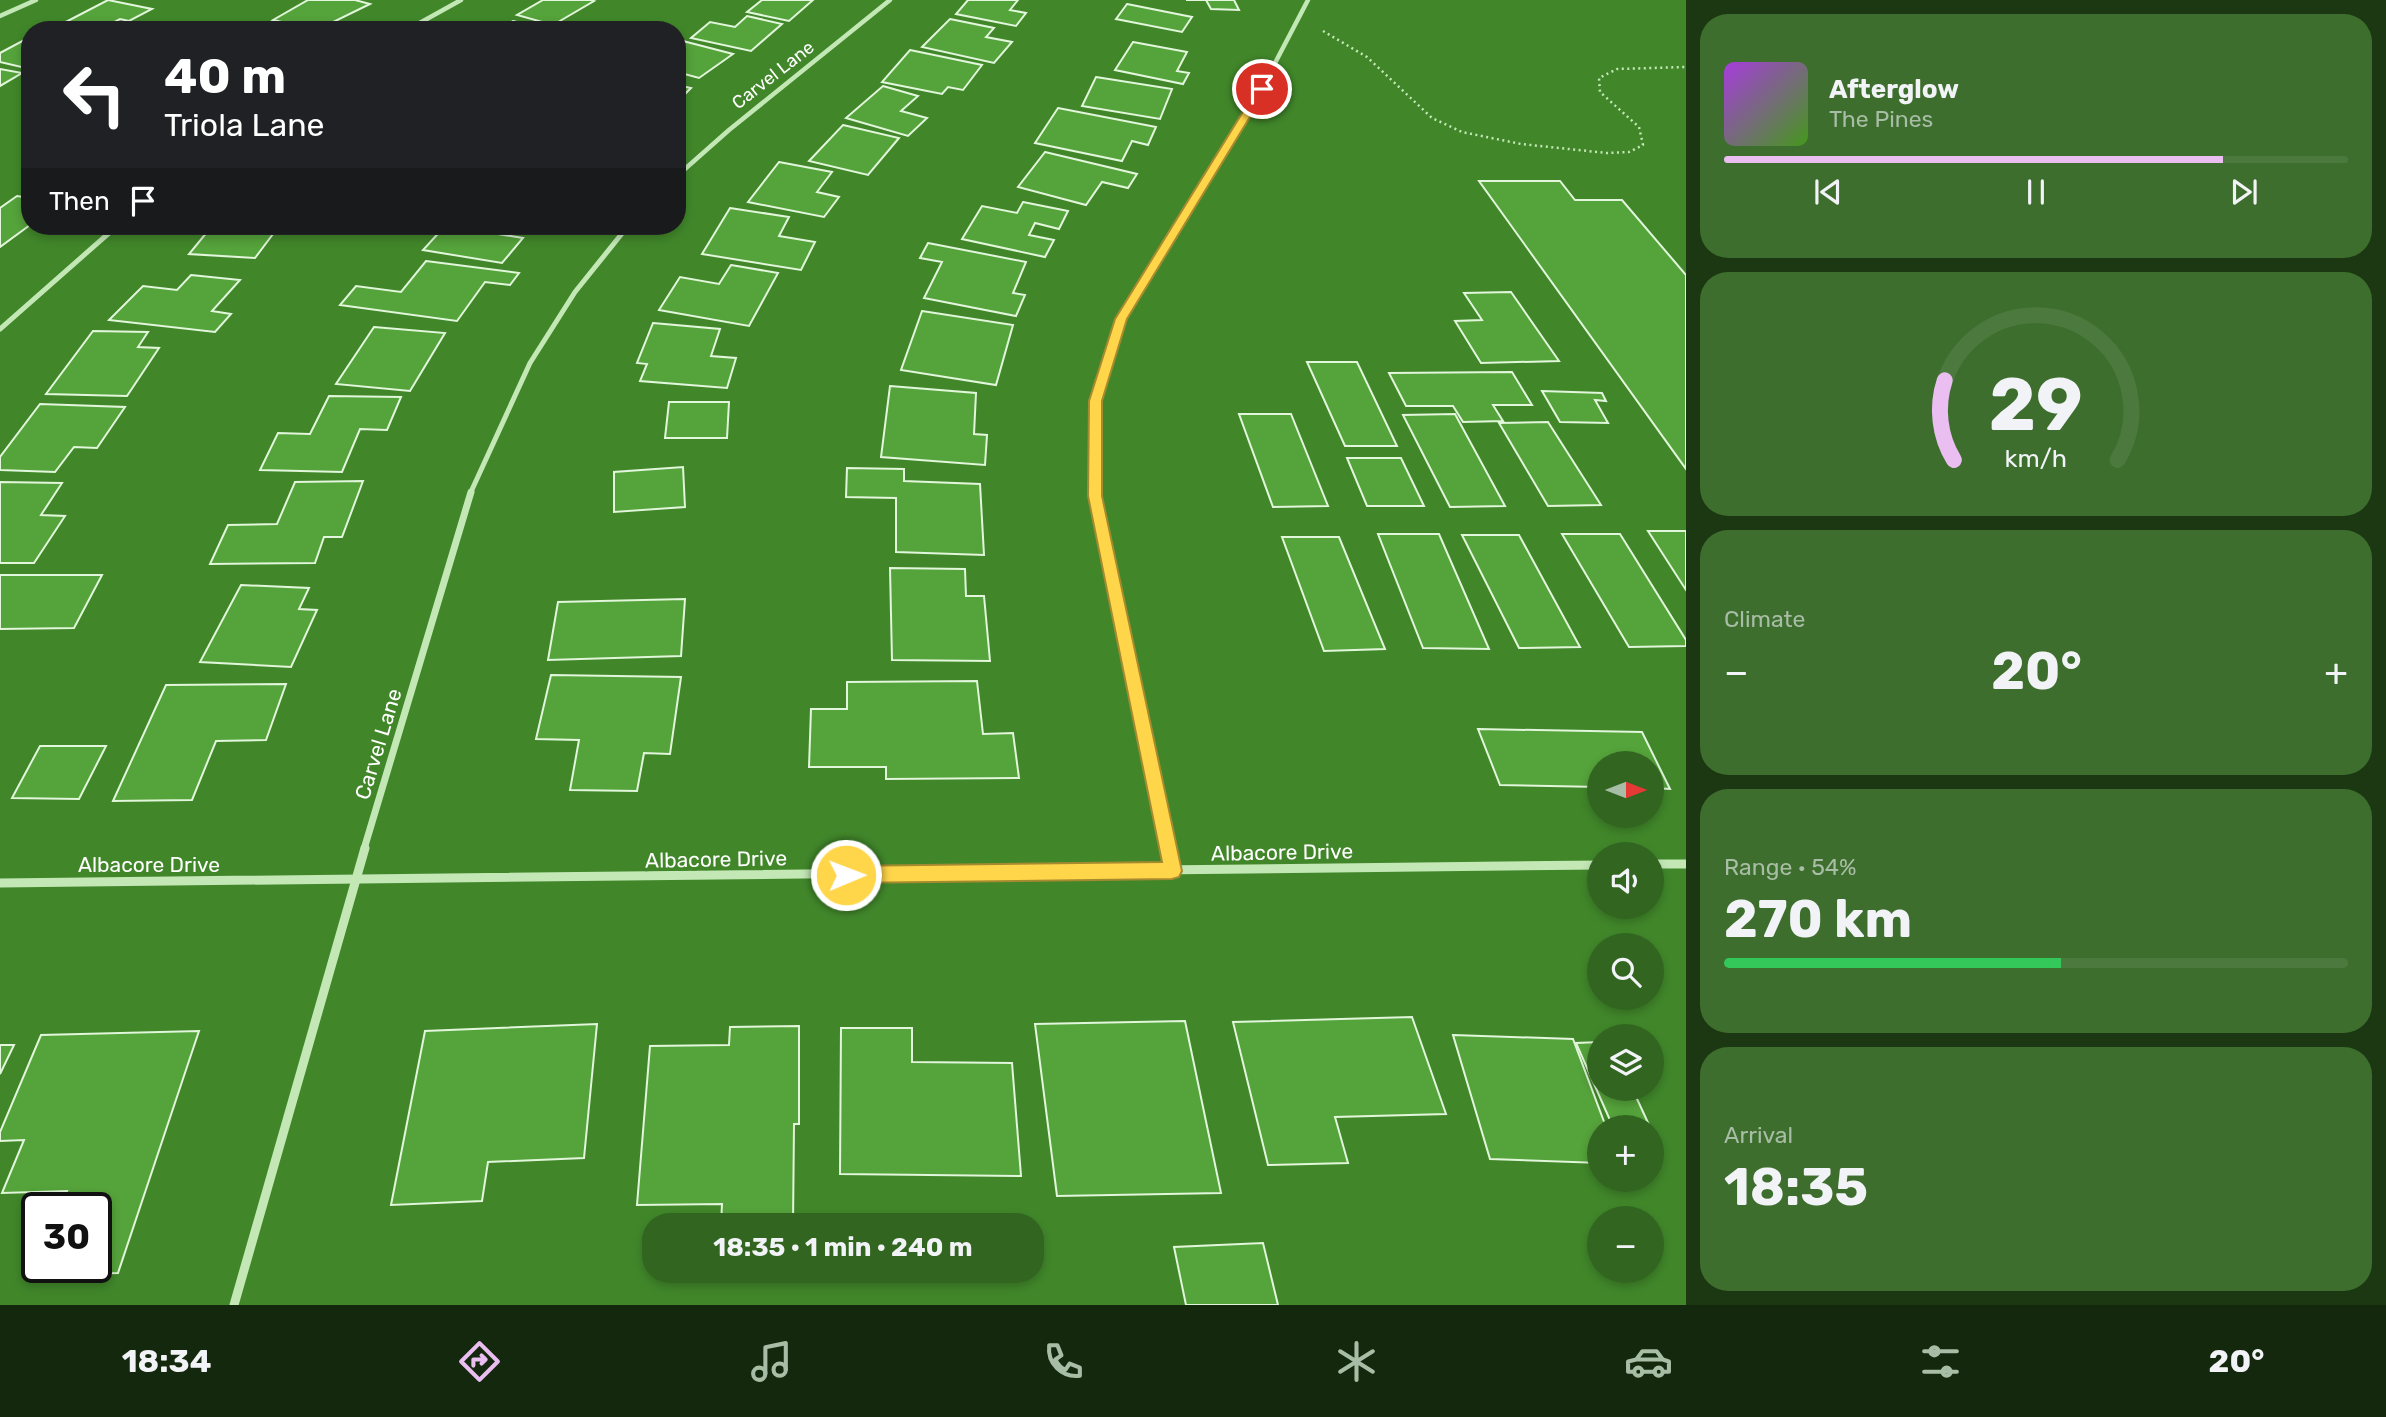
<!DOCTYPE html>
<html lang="en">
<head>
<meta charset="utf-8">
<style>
	body { margin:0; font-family:Rubik,sans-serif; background:#3d6e2d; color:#f1f3f6; height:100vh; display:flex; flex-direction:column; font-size:26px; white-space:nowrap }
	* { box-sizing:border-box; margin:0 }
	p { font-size:23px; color:#a8bda5 }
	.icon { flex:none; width:38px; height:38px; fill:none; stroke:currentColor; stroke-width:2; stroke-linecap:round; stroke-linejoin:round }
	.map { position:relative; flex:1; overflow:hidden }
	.sheet { display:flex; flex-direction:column; gap:14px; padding:14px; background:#1b3812; width:700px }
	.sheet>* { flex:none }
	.hud { position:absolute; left:21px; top:21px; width:665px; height:214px; border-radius:28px; box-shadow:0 4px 10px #0003; background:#202124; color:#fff; overflow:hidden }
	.needle { width:46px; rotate:90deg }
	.buttons { position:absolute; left:1587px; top:751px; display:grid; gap:14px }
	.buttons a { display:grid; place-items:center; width:77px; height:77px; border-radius:50%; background:#316520; box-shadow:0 4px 10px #0003; font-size:35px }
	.speed { position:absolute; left:21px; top:1192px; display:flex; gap:14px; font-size:35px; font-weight:700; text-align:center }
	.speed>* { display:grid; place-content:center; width:91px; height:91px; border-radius:50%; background:#316520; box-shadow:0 4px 10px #0003; line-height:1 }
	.speed .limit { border:4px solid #111; border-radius:10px; background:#fff; color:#111 }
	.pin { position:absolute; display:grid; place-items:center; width:60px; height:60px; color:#fff; margin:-30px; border:4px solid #fff; border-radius:50%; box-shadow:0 2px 7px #0007 }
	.me { position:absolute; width:77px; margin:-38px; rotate:89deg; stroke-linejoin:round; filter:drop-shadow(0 0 5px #0008) }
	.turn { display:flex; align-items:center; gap:24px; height:147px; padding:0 28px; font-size:32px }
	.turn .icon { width:91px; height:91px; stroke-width:2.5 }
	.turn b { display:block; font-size:49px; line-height:60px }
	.then { display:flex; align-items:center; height:66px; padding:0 28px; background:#0003; gap:14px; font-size:26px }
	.big { font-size:52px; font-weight:700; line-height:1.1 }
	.sheet .widget { flex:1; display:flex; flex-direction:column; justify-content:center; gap:10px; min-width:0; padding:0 24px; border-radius:28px; background:#3d6e2d }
	.sheet .dial { align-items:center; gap:0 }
	.dial svg { height:182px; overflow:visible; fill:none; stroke:#4c793e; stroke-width:7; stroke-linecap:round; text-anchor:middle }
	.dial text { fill:#f1f3f6; stroke:none }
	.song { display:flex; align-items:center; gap:21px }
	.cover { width:84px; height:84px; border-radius:10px; background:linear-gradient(135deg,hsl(280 70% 55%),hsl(100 70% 35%)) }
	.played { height:7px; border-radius:4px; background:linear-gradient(90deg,#ebbef2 80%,#4c793e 80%) }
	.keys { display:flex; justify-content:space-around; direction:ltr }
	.heat { display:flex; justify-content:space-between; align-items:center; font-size:38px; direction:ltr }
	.charge { height:10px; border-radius:5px; background:linear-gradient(90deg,#34c759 54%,#4c793e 0) }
	.trip { position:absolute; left:642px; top:1213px; width:402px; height:70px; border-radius:28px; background:#316520; box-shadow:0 4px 10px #0003; font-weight:700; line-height:70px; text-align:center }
	.dock { display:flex; height:112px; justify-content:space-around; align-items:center; background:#14280d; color:#a8bda5 }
	.dock .icon { width:49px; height:49px }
	.dock .active { color:#ebbef2 }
	.dock b { font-size:32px; color:#f1f3f6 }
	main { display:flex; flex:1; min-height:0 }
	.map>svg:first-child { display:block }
	.building { fill:#55a33b; stroke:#e1f6da; stroke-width:2 }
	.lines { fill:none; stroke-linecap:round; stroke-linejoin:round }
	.path { stroke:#c3e8b6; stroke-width:2.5; stroke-dasharray:2 3.5; stroke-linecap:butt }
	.street-far3 { stroke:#c3e8b6; stroke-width:4.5 }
	.street-far2 { stroke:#c3e8b6; stroke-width:5 }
	.street-far1 { stroke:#c3e8b6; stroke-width:7 }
	.street { stroke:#c3e8b6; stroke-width:9 }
	.route { fill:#ffd54a; stroke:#a68a30; stroke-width:2 }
	.labels { text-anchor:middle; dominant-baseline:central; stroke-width:7; stroke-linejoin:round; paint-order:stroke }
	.far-street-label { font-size:18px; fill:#fff; stroke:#41872a }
	.street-label { font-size:21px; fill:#fff; stroke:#41872a }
</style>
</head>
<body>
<main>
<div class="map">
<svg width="1686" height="1305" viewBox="0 0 1686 1305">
	<rect width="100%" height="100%" fill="#41872a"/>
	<g class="building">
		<polygon points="108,0 152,9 129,21 120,19 99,30 75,30 58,26"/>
		<polygon points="308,0 355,0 370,4 317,30 273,20"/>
		<polygon points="543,0 591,0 594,1 553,25 517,15"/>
		<polygon points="762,0 813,0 789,21 747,12"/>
		<polygon points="968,0 1018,0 1010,10 1026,13 1016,26 956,14"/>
		<polygon points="1186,0 1234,0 1239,10 1211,9 1206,0"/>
		<polygon points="1127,4 1192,17 1182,32 1116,19"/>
		<polygon points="747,16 782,24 751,51 691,38 710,22 735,27"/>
		<polygon points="950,19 994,28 986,37 1012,42 994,63 922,47"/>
		<polygon points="513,21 545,29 498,30"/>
		<polygon points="26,39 30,40 30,69 0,62 0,53"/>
		<polygon points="683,41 733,54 699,78 677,72 677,45"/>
		<polygon points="1133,42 1187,52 1177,71 1189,73 1183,84 1115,70"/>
		<polygon points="910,50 982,65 963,90 948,87 942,94 882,82"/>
		<polygon points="0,69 22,73 0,86"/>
		<polygon points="1096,77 1172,89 1160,119 1082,106"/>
		<polygon points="677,85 691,88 677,102"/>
		<polygon points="883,86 918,96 901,111 927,118 908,136 846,118"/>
		<polygon points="1058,108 1156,127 1148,145 1132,141 1122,161 1035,143"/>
		<polygon points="843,125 899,138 868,175 809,161"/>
		<polygon points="1045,152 1137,174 1128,188 1102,182 1086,205 1018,187"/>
		<polygon points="779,162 832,172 817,192 839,197 824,217 748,202"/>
		<polygon points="1479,181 1560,181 1575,200 1622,200 1686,275 1686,469"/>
		<polygon points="17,196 30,198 30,225 0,247 0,208"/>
		<polygon points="1023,202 1068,211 1059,229 1035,223 1029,235 1054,240 1045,257 962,239 982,206 1017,213"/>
		<polygon points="730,208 789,217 779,236 815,242 801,270 702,254"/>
		<polygon points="212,226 279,226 255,258 189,254"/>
		<polygon points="445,226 498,226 492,233 523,238 502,263 423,250"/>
		<polygon points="928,243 1026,262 1013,293 1025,295 1016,316 924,298 942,262 920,258"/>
		<polygon points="426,261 519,273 510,285 485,282 457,321 340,305 356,286 401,292"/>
		<polygon points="731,265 778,273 749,326 659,310 680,277 719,284"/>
		<polygon points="191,275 240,280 212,311 231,314 215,332 109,320 143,286 177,290"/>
		<polygon points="1511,292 1559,361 1481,363 1455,321 1482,320 1464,293"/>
		<polygon points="922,311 1013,325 996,385 901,370"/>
		<polygon points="653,323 720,329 711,356 736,358 727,388 640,381 647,364 637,363"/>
		<polygon points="374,327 445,333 410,391 336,384"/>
		<polygon points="93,331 148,332 138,347 159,348 127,396 46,394"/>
		<polygon points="1307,362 1357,362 1397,446 1345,446"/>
		<polygon points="1512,372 1532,405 1493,405 1503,421 1463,422 1453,406 1406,406 1389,373"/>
		<polygon points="890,386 976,393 974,434 987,435 985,465 881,457"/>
		<polygon points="1542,391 1602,393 1606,401 1595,400 1608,423 1560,422"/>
		<polygon points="329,396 401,397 387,430 360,429 342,472 260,470 278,433 310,434"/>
		<polygon points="669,402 729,402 727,438 665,438"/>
		<polygon points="40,404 125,407 97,448 74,447 55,472 0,470 0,457"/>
		<polygon points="1239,414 1291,414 1328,506 1273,507"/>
		<polygon points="1455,414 1505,506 1450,507 1403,415"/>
		<polygon points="1548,422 1601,505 1548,506 1499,423"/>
		<polygon points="1347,458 1401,458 1424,506 1367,506"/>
		<polygon points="683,467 685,507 614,512 614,472"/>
		<polygon points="847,468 904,469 904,481 980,484 984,555 896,552 896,498 846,497"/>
		<polygon points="363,481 342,537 324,537 315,563 210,564 228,525 277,524 295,482"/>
		<polygon points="0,482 62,483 41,515 65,516 34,563 0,563"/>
		<polygon points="1648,531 1686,531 1686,590"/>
		<polygon points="1378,534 1439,534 1489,649 1423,648"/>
		<polygon points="1562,534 1620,534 1686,640 1686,646 1629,647"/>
		<polygon points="1462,535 1519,535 1580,647 1519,648"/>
		<polygon points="1282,537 1339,537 1385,649 1324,651"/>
		<polygon points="890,568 965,569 966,596 984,596 990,661 892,660"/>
		<polygon points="0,575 102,575 74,628 0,629"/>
		<polygon points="241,585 309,588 299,609 317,610 291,667 200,662"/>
		<polygon points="685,599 681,656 548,660 558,602"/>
		<polygon points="551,675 681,677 670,754 644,753 637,791 570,790 579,740 536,739"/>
		<polygon points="977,681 983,734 1013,733 1019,778 886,779 886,767 809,767 811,709 847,709 847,682"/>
		<polygon points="286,684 266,740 216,741 192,800 113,801 166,685"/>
		<polygon points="1478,729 1642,732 1670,789 1652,788 1652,763 1600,763 1600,787 1500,785"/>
		<polygon points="40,746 106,746 79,799 12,798"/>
		<polygon points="1412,1017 1446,1114 1335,1117 1348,1163 1268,1165 1233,1022"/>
		<polygon points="1185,1021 1221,1193 1057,1196 1035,1024"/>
		<polygon points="597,1024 584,1158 488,1162 482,1201 391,1205 425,1031"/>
		<polygon points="799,1026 799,1124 794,1124 793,1225 721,1225 722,1204 637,1205 650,1046 729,1045 730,1027"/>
		<polygon points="841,1028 912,1028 912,1062 1012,1063 1021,1176 840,1174"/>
		<polygon points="199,1031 118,1273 34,1275 37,1267 96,1267 96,1208 60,1208 67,1191 2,1193 24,1140 0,1141 0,1132 41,1035"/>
		<polygon points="1453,1035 1573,1039 1606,1127 1600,1127 1600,1163 1490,1159"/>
		<polygon points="1600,1042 1600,1088 1632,1088 1650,1127 1613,1127 1576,1043"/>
		<polygon points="0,1045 14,1045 0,1074"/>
		<polygon points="1263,1243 1278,1305 1186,1305 1174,1247"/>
	</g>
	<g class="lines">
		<polyline class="path" points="1323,31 1367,57 1432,118 1462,132 1521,144 1607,153 1629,152 1643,145 1639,127 1600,92 1599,78 1617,69 1686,67"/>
		<g class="street-far3">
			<polyline points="0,16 36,0"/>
			<polyline points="407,30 461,0"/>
			<polyline points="677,176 729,130 890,0"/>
			<polyline points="1184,217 1251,109 1308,0"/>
		</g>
		<g class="street-far2">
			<polyline points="0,329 117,226"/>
			<polyline points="470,494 530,363 575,292 628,226"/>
			<polyline points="1095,494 1096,401 1121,319 1185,215"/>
		</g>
		<g class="street-far1">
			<polyline points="1095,492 1168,849"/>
			<polyline points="364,849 471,492"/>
		</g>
		<g class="street">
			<polyline points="1167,848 1172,871"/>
			<polyline points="1652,864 1686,864"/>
			<polyline points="0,883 1600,865"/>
			<polyline points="234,1305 365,848"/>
		</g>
	</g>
	<polygon class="route" points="1262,86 1267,89 1127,319 1102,401 1102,496 1182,871 1179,877 1172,879 846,883 839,881 836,875 839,869 846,866 1162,862 1088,496 1089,401 1115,319 1257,89"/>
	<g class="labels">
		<g class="far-street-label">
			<text transform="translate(773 75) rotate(-38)">Carvel Lane</text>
		</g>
		<g class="street-label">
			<text transform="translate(378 744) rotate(-73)">Carvel Lane</text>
			<text transform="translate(1282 852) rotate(-1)">Albacore Drive</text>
			<text transform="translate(716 859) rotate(-1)">Albacore Drive</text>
			<text x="149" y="864">Albacore Drive</text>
		</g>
	</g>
</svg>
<div class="buttons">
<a><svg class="needle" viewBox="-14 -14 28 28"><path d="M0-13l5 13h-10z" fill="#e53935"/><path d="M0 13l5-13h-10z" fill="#a8bda5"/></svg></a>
<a><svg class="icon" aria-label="sound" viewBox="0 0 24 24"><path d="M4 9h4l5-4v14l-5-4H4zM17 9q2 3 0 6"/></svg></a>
<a><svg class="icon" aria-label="search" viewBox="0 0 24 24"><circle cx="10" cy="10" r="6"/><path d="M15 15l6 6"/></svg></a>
<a><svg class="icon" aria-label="layers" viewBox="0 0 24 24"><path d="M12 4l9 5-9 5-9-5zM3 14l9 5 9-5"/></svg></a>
<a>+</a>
<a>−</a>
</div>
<div class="speed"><div class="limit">30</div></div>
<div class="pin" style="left:1262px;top:89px;background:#d93025"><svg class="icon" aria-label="arrive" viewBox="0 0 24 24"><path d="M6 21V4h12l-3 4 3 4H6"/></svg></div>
<svg class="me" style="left:846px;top:875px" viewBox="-20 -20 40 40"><circle r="17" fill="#ffd54a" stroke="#fff" stroke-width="3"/><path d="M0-11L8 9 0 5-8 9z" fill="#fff"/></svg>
<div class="trip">18:35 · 1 min · 240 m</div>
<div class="hud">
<div class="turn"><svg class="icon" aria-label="left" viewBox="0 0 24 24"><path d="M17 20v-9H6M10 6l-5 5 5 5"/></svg><div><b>40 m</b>Triola Lane</div></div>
<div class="then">Then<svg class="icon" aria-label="arrive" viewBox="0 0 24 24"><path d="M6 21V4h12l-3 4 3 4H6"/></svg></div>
</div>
</div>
<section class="sheet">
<div class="widget">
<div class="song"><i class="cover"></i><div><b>Afterglow</b><p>The Pines</p></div></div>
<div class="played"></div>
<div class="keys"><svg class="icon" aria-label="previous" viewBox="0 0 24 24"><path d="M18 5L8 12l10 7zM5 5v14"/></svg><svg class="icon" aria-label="pause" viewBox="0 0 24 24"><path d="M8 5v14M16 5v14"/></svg><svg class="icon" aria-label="next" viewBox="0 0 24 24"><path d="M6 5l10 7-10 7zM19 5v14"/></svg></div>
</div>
<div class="widget dial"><svg viewBox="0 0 100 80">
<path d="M14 69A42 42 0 1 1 86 69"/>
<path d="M14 69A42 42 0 0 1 10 34" stroke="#ebbef2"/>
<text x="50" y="56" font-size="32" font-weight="700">29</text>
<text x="50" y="72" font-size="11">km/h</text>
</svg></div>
<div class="widget"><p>Climate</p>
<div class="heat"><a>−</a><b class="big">20°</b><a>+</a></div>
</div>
<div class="widget"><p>Range · 54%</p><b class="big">270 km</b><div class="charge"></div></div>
<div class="widget"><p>Arrival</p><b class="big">18:35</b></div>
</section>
</main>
<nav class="dock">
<b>18:34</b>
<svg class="icon active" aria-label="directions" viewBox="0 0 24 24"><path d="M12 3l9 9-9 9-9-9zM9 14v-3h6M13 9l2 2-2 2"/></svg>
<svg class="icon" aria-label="music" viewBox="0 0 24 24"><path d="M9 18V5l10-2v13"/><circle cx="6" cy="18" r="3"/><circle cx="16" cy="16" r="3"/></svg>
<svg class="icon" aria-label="phone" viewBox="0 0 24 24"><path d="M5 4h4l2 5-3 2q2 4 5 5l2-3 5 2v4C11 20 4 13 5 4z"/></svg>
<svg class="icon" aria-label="climate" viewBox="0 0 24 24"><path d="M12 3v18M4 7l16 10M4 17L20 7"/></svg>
<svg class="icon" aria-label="car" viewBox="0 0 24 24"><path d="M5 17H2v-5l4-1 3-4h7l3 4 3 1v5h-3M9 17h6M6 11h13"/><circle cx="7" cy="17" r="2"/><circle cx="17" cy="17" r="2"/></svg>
<svg class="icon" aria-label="filters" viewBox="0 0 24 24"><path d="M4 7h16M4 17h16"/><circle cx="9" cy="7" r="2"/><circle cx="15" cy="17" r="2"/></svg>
<b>20°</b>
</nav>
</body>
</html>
